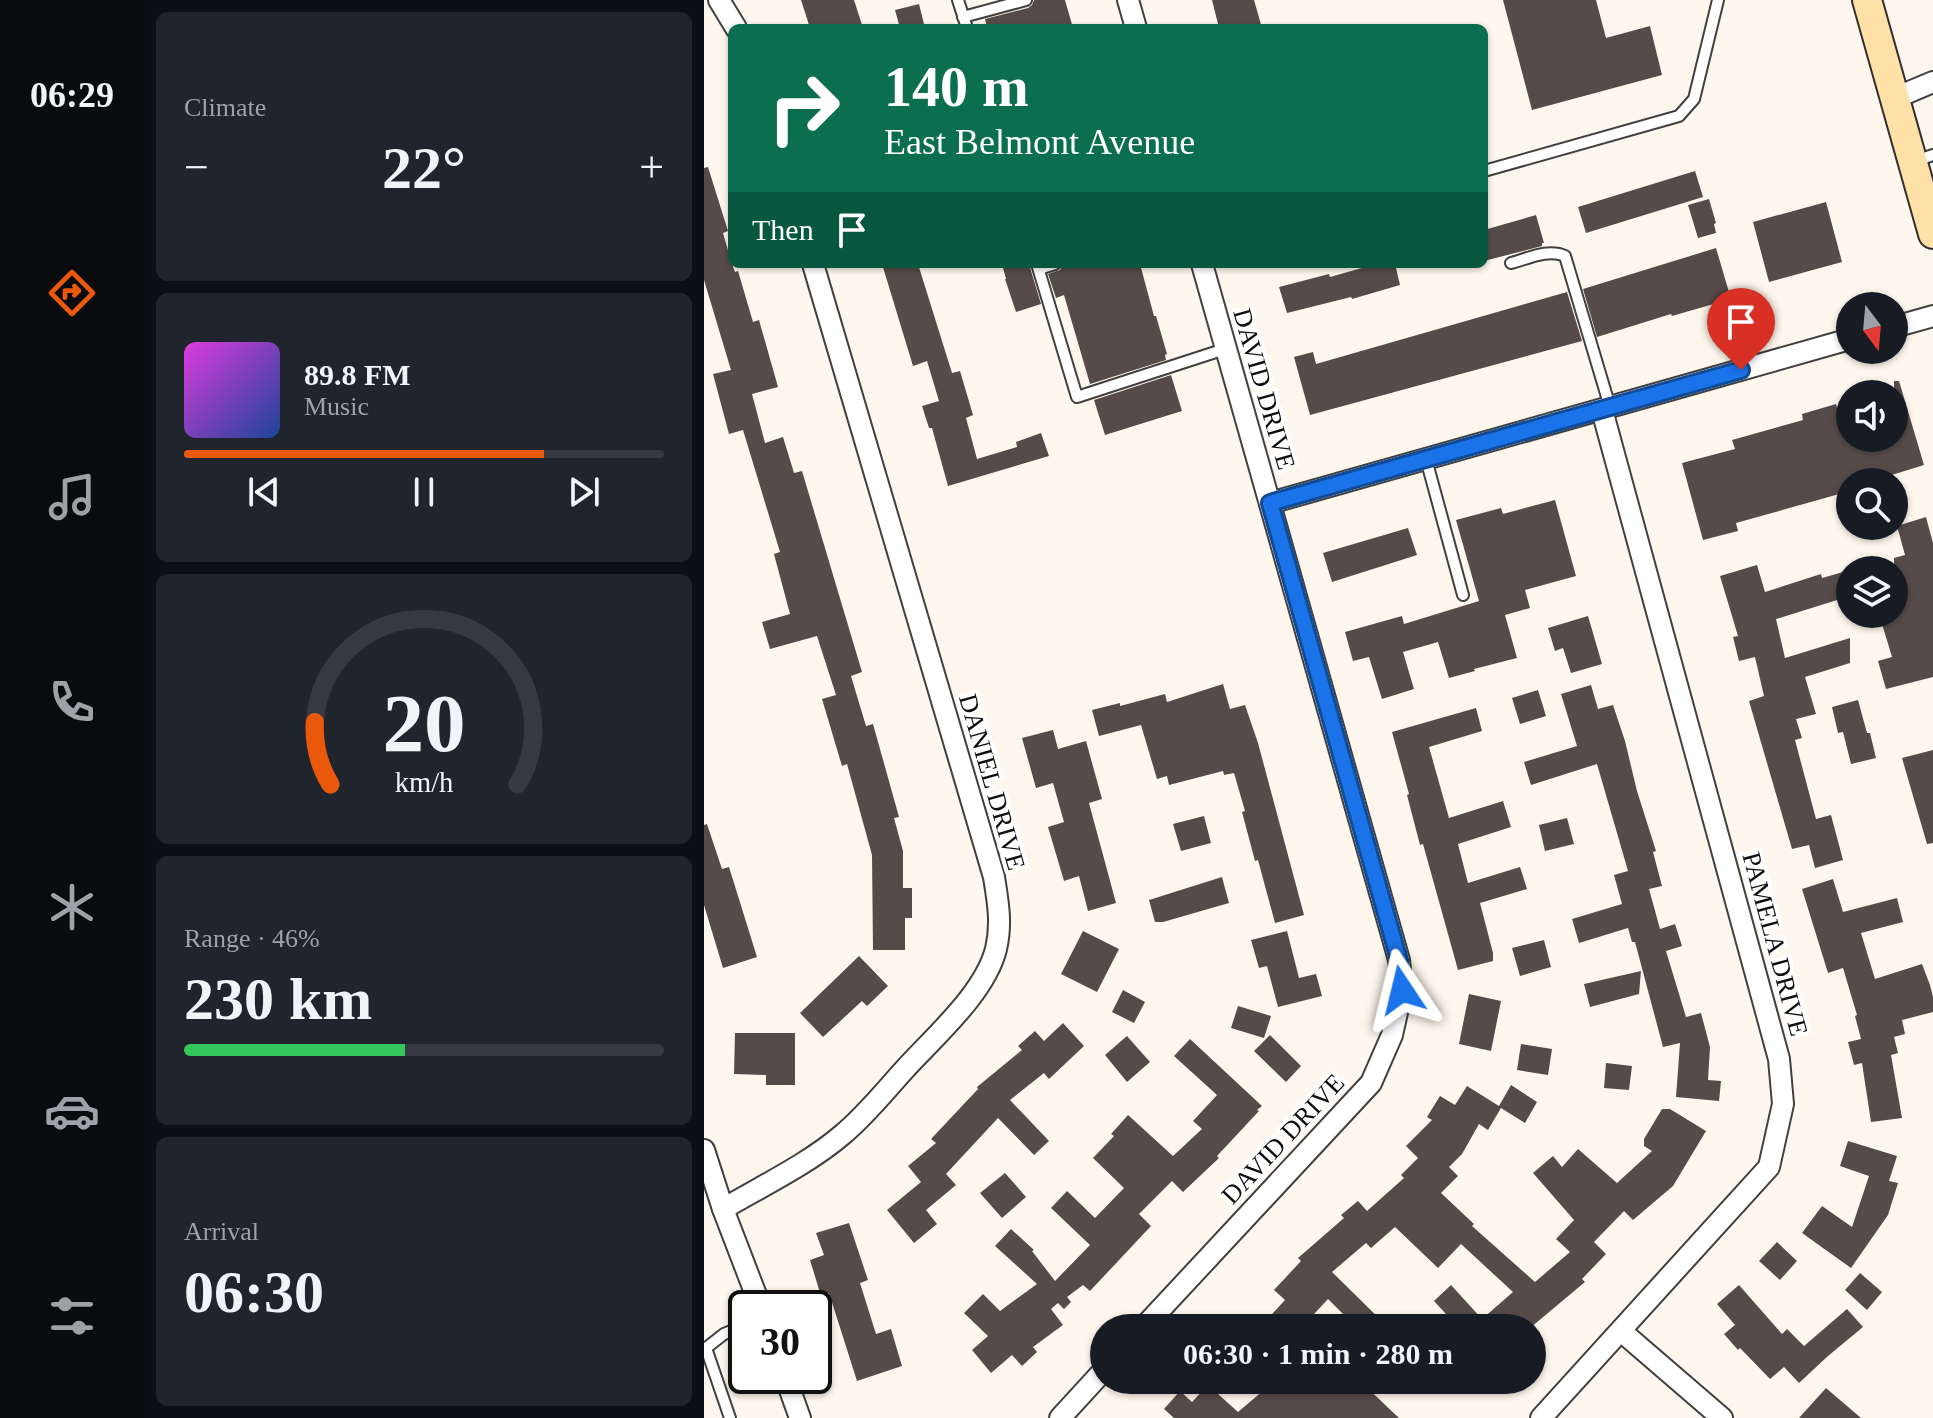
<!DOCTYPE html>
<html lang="en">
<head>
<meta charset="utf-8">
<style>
	body { margin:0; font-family:Georgia,serif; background:#20242c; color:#f1f3f6; height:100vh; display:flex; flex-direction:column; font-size:30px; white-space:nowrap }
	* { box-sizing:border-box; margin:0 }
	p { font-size:26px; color:#9ea1a6 }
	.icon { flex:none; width:44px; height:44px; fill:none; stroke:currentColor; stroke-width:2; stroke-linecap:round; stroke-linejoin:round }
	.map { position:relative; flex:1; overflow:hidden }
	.side { display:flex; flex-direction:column; gap:12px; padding:12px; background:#0d0f14; width:560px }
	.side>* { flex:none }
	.guide { position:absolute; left:24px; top:24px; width:760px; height:244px; border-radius:12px; box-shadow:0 2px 6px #0004; background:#0b6e4f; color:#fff; overflow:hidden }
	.needle { width:52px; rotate:164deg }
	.buttons { position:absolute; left:1132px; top:292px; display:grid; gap:16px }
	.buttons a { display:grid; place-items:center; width:72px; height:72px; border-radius:50%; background:#171b24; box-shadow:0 2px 6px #0004; font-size:40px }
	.speed { position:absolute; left:24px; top:1290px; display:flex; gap:16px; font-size:40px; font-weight:700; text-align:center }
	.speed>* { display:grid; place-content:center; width:104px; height:104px; border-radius:50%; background:#171b24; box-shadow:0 2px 6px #0004; line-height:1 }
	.speed .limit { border:4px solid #111; border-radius:12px; background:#fff; color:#111 }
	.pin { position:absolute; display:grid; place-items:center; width:68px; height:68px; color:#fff; margin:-82px -34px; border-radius:50% 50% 50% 0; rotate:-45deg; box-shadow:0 0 8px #0007 }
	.pin .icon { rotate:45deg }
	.me { position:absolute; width:88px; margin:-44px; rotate:350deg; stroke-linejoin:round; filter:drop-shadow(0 0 6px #0008) }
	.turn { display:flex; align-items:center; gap:28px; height:168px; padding:0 24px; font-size:36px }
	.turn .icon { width:104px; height:104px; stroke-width:2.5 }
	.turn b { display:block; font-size:56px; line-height:68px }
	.then { display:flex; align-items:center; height:76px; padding:0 24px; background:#0003; gap:16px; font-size:30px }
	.big { font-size:60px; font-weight:700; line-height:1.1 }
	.side .widget { flex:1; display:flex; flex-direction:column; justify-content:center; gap:12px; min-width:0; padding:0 28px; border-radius:12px; background:#20242c }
	.side .dial { align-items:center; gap:0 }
	.dial svg { height:208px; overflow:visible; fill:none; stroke:#363941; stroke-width:7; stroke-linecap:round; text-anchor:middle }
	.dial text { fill:#f1f3f6; stroke:none }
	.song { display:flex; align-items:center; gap:24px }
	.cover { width:96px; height:96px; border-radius:12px; background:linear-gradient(135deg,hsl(300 70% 55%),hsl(220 70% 35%)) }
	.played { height:8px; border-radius:4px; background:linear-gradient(90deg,#ea580c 75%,#363941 75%) }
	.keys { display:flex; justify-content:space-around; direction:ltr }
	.heat { display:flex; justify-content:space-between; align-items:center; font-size:44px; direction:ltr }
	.charge { height:12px; border-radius:6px; background:linear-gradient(90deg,#34c759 46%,#363941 0) }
	.trip { position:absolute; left:386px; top:1314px; width:456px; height:80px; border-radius:40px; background:#171b24; box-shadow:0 2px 6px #0004; font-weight:700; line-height:80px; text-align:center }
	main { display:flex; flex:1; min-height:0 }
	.menu { display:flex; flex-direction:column; width:144px; justify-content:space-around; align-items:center; background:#090b0e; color:#9ea1a6 }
	.menu .icon { width:56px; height:56px }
	.menu .on { color:#ea580c }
	.menu b { font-size:36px; color:#f1f3f6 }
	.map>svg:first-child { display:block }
	.building { fill:#564b49 }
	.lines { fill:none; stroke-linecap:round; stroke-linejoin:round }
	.lane-casing { stroke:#404040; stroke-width:14 }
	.street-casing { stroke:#404040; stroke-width:24 }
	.secondary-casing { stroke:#2f2f2f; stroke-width:32 }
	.lane { stroke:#fff; stroke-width:10 }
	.street { stroke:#fff; stroke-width:20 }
	.secondary { stroke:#ffe1a8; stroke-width:28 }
	.route-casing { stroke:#114b97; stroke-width:20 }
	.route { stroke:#1a73e8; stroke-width:14 }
	.labels { text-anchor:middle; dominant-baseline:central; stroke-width:8; stroke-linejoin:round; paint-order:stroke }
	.street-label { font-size:26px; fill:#0d0d0d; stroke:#fff }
</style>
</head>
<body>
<main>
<nav class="menu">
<b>06:29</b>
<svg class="icon on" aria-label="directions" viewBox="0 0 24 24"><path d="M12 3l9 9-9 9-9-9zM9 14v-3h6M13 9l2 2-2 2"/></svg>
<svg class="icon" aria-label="music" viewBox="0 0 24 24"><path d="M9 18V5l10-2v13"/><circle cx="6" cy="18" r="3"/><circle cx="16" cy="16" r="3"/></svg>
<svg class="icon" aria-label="phone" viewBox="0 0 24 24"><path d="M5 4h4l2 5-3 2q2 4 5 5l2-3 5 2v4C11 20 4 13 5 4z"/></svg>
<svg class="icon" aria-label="climate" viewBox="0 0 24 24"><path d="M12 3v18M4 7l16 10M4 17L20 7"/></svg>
<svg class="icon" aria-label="car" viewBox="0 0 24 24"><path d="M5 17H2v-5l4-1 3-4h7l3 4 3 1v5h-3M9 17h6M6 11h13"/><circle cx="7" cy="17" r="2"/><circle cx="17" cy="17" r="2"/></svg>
<svg class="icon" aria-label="filters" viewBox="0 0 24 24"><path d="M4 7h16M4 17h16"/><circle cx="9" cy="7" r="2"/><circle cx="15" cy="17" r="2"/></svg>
</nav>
<section class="side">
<div class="widget"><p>Climate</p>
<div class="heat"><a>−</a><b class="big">22°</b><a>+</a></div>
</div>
<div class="widget">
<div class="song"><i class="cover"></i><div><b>89.8 FM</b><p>Music</p></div></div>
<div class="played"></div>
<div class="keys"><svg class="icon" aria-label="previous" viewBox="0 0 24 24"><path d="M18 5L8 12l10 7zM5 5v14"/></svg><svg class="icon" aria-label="pause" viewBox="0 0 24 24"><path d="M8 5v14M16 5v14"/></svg><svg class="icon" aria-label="next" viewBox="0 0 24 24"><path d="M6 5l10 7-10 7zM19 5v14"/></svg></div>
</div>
<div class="widget dial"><svg viewBox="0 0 100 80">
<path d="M14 69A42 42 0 1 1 86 69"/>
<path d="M14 69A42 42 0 0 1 8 45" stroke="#ea580c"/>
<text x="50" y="56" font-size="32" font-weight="700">20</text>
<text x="50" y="72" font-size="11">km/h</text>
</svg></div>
<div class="widget"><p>Range · 46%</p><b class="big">230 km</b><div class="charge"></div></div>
<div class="widget"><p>Arrival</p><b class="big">06:30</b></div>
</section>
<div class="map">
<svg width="1229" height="1418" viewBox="0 0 1229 1418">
	<rect width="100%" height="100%" fill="#fff7ed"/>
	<g class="building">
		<polygon points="97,0 150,0 159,28 106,28"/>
		<polygon points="330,0 361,0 369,28 283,28 281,19 324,8 328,5"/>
		<polygon points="508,0 550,0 558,28 515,28"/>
		<polygon points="799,0 892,0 902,38 946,26 958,75 828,110"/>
		<polygon points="215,4 221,28 196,28 191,10"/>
		<polygon points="4,167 24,231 19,233 28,264 31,272 34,271 49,322 55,320 74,387 48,394 61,443 79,437 90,473 98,471 158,672 147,676 162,726 169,724 195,817 190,818 199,851 199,888 208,888 208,918 201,918 201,950 169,950 168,855 143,764 138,766 118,699 132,695 113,636 66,649 58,622 86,614 70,554 76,552 39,430 25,434 9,374 27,370 0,280 0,168"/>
		<polygon points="991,171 999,197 882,233 874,207"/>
		<polygon points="1005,199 1012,223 1010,224 1012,233 994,238 984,205"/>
		<polygon points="1122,202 1138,262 1065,282 1049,222"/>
		<polygon points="832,215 840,243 838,243 838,246 780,261 780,230"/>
		<polygon points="1012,248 1027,299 968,316 967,314 893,337 879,289"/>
		<polygon points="178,264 214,264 248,373 256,371 269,415 262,418 273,459 313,447 312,442 337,433 345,456 244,486 228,428 225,428 218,406 235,401 223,361 209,366"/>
		<polygon points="298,264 325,264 337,304 312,312 301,279 302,279"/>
		<polygon points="359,264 436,264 450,316 452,316 463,354 461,355 462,360 386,384 360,295 352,298 344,274 356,270"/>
		<polygon points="672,264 691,264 696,285 648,299 647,297 583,313 575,287 625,274 626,277"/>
		<polygon points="863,292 878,341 606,415 590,357 609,352 612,364"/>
		<polygon points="467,375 478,411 401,435 390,400"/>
		<polygon points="1190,381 1195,381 1220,465 1165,482 1146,482 1146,491 1032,523 1034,531 999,540 978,463 1031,449 1028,440 1099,420 1098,414 1132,404 1142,438 1190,438"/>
		<polygon points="851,500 872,576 821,590 826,608 801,615 813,658 770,669 771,671 745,678 734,642 699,652 710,689 678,699 665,657 649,661 641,632 698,616 700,624 775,601 752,520 797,508 799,514"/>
		<polygon points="1222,517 1229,543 1229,677 1182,689 1174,661 1188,657 1175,614 1190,614 1190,558 1201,555 1193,526"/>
		<polygon points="704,528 713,555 628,582 619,553"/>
		<polygon points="1053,565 1061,592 1117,574 1118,578 1146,570 1146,596 1072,619 1081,658 1146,638 1146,663 1101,677 1112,714 1092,719 1098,738 1091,740 1112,819 1127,815 1139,860 1111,868 1105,845 1088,849 1045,701 1060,696 1051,657 1035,661 1029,637 1034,636 1016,576"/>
		<polygon points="884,616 898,664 867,673 859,648 851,651 844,628"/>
		<polygon points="519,684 526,709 541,705 554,743 600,915 571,923 554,860 551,861 538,812 541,811 530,773 520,775 519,771 465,785 463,776 453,779 437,725 395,736 388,710 416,703 416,706 461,694 463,702"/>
		<polygon points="887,685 894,709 909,705 921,741 933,791 952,851 949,852 958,886 945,889 956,929 971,924 978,946 962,951 982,1017 997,1013 1006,1047 1004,1080 1017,1081 1015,1101 972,1097 976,1043 959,1047 931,942 928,942 924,928 875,943 868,919 918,904 910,875 924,871 893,764 827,785 820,762 873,746 857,694"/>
		<polygon points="834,690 842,716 816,724 808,698"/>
		<polygon points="1154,700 1163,733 1166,733 1172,758 1147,764 1139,732 1134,733 1128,707"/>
		<polygon points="772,708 778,731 725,747 736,786 745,818 799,801 807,827 754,844 764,883 816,867 823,889 776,903 789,953 789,961 754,970 719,844 716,845 703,795 705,794 688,732"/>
		<polygon points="349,730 354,749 382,741 398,799 385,803 412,903 384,911 375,876 360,881 344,827 360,822 349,783 332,788 318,738"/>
		<polygon points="1229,750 1229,843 1223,844 1198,758"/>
		<polygon points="500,816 507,843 477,851 469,824"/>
		<polygon points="863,818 870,844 841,851 835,825"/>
		<polygon points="3,824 18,869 25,867 53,957 19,968 0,905 0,825"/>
		<polygon points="518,877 525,903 459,922 451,922 445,900"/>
		<polygon points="1129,879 1139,912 1193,898 1199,922 1157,933 1171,979 1218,964 1226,985 1229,997 1229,1012 1198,1020 1201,1034 1190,1037 1194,1053 1187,1055 1198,1118 1167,1122 1158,1063 1150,1065 1144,1042 1157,1039 1151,1016 1153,1015 1139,968 1124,973 1098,889"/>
		<polygon points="379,931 415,949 393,992 357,974"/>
		<polygon points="583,931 595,978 612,974 618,996 574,1007 563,966 555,968 547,940"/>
		<polygon points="840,940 847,967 816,976 808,948"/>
		<polygon points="155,956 184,986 163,1006 158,1001 119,1037 96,1013"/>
		<polygon points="937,971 935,994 886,1007 880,984"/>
		<polygon points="419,990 441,1002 430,1023 408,1012"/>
		<polygon points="765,994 797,1001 787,1051 755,1044"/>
		<polygon points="534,1006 567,1016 560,1038 527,1028"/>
		<polygon points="359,1023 380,1046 345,1079 340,1073 306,1100 345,1141 330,1155 294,1118 242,1174 252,1185 222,1210 233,1224 210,1243 183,1210 217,1182 204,1166 232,1143 227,1139 274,1089 273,1087 318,1050 314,1046 331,1031 340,1041"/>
		<polygon points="31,1033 91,1033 91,1085 62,1085 62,1075 30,1074"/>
		<polygon points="566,1035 597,1066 582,1082 550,1051"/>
		<polygon points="423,1036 446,1062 423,1082 401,1055"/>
		<polygon points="486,1039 558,1106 553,1110 555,1111 513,1156 515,1158 479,1192 468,1181 435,1214 447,1226 386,1291 379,1285 363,1297 367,1302 360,1309 354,1303 347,1309 359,1325 329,1347 333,1352 318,1366 308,1355 287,1373 268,1350 284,1336 260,1313 279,1294 296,1311 333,1284 291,1246 307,1229 330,1250 328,1251 351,1281 386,1245 347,1208 363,1191 391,1218 420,1188 389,1158 410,1136 407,1134 424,1115 469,1156 498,1129 489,1121 513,1095 470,1056"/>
		<polygon points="817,1044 848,1049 844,1075 813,1070"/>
		<polygon points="902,1063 928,1066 925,1090 900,1088"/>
		<polygon points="807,1085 833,1102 821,1123 797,1108 784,1130 775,1124 758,1154 745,1167 754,1176 737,1193 770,1224 768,1226 831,1282 866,1252 852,1239 870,1220 829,1173 849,1156 858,1167 874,1149 913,1183 948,1151 940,1146 940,1139 958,1109 966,1109 1002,1131 969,1186 929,1220 920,1211 890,1242 902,1254 878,1279 881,1282 826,1328 755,1328 730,1301 747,1285 778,1319 809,1292 757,1244 734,1268 691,1227 667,1248 662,1243 628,1272 685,1328 653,1328 624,1299 597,1328 555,1328 581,1300 570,1290 597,1261 594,1258 640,1218 637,1215 654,1201 663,1211 700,1178 697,1175 714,1158 702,1146 728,1120 723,1117 736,1096 751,1105 763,1086 795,1106"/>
		<polygon points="1144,1141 1193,1156 1185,1181 1194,1183 1184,1215 1147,1268 1098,1233 1118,1206 1148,1227 1165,1176 1136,1166"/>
		<polygon points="301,1173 322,1197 298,1218 276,1193"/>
		<polygon points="145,1223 164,1280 156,1283 172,1334 187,1329 198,1366 153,1381 125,1293 117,1296 106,1260 120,1255 112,1233"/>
		<polygon points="1073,1242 1093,1261 1076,1280 1055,1261"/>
		<polygon points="1156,1273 1178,1292 1163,1310 1141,1290"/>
		<polygon points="1035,1285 1078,1334 1083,1329 1100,1346 1143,1309 1159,1327 1124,1356 1095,1383 1080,1367 1066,1379 1036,1348 1034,1350 1020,1334 1031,1325 1013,1304"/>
		<polygon points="572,1380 655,1380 695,1418 470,1418 460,1409 476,1391 488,1402 504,1385 534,1412"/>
		<polygon points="1122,1388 1157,1418 1095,1418"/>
	</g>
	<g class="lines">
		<g class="lane-casing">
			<g id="lane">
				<polyline points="254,0 263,28"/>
				<polyline points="259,17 322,0"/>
				<polyline points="1211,161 1229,155"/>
				<polyline points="780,171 975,116 990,99 1014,0"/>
				<path d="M 807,263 C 823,259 844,248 861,256 L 906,407"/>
				<polyline points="333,264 373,397 521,349"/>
				<polyline points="335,269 351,264"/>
				<polyline points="722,459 759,595"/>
				<polyline points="26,1418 2,1348 20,1334 42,1325"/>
			</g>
		</g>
		<g class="street-casing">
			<g id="street">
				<polyline points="15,0 32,28"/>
				<polyline points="424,0 432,28"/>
				<polyline points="1191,98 1229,82"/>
				<polyline points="1190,327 1229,316"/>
				<polyline points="566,503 1146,339"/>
				<polyline points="0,1150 19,1209 57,1308"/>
				<path d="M 19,1209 C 58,1186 104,1164 138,1135 C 161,1116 181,1091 201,1069 C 231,1036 281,993 292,949 C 298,924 294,902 290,877 L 109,264"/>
				<polyline points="439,1328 667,1083 688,1035 698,990 695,960 498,264"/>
				<polyline points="917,1331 1018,1418"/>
				<polyline points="81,1376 96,1418"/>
				<polyline points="356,1418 400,1370"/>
				<polyline points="837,1418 1065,1167 1079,1104 1075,1059 898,410"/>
			</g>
		</g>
		<g class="secondary-casing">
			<polyline id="secondary" points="1163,0 1229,234"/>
		</g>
		<use href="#lane" class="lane"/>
		<use href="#street" class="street"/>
		<use href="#secondary" class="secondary"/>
	</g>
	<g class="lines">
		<g class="route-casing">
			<polyline id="route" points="698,990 695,960 566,503 1037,370"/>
		</g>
		<use href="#route" class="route"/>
	</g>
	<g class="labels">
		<g class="street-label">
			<text transform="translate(560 389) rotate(74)">DAVID DRIVE</text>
			<text transform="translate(288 782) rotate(74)">DANIEL DRIVE</text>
			<text transform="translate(1071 944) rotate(75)">PAMELA DRIVE</text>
			<text transform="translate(579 1139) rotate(-47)">DAVID DRIVE</text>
		</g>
	</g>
</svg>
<div class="buttons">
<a><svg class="needle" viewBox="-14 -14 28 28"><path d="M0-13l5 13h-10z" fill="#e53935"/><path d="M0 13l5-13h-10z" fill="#9ea1a6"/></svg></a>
<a><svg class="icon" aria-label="sound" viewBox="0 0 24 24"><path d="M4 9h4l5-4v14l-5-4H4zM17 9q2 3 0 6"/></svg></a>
<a><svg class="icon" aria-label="search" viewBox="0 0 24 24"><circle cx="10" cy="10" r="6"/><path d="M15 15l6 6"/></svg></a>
<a><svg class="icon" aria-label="layers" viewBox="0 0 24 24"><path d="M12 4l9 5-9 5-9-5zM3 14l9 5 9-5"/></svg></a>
</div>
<div class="speed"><div class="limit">30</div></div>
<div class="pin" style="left:1037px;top:370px;background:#d93025"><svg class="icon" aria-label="arrive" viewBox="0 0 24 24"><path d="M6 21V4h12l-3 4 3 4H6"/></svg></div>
<svg class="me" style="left:698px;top:990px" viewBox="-20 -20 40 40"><path d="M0-17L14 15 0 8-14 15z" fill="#1a73e8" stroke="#fff" stroke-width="4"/></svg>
<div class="trip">06:30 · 1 min · 280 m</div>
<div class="guide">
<div class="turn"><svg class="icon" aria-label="right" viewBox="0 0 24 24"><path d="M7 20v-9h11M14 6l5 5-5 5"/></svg><div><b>140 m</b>East Belmont Avenue</div></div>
<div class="then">Then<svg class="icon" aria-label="arrive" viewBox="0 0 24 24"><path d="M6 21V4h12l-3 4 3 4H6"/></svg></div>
</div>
</div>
</main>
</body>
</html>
